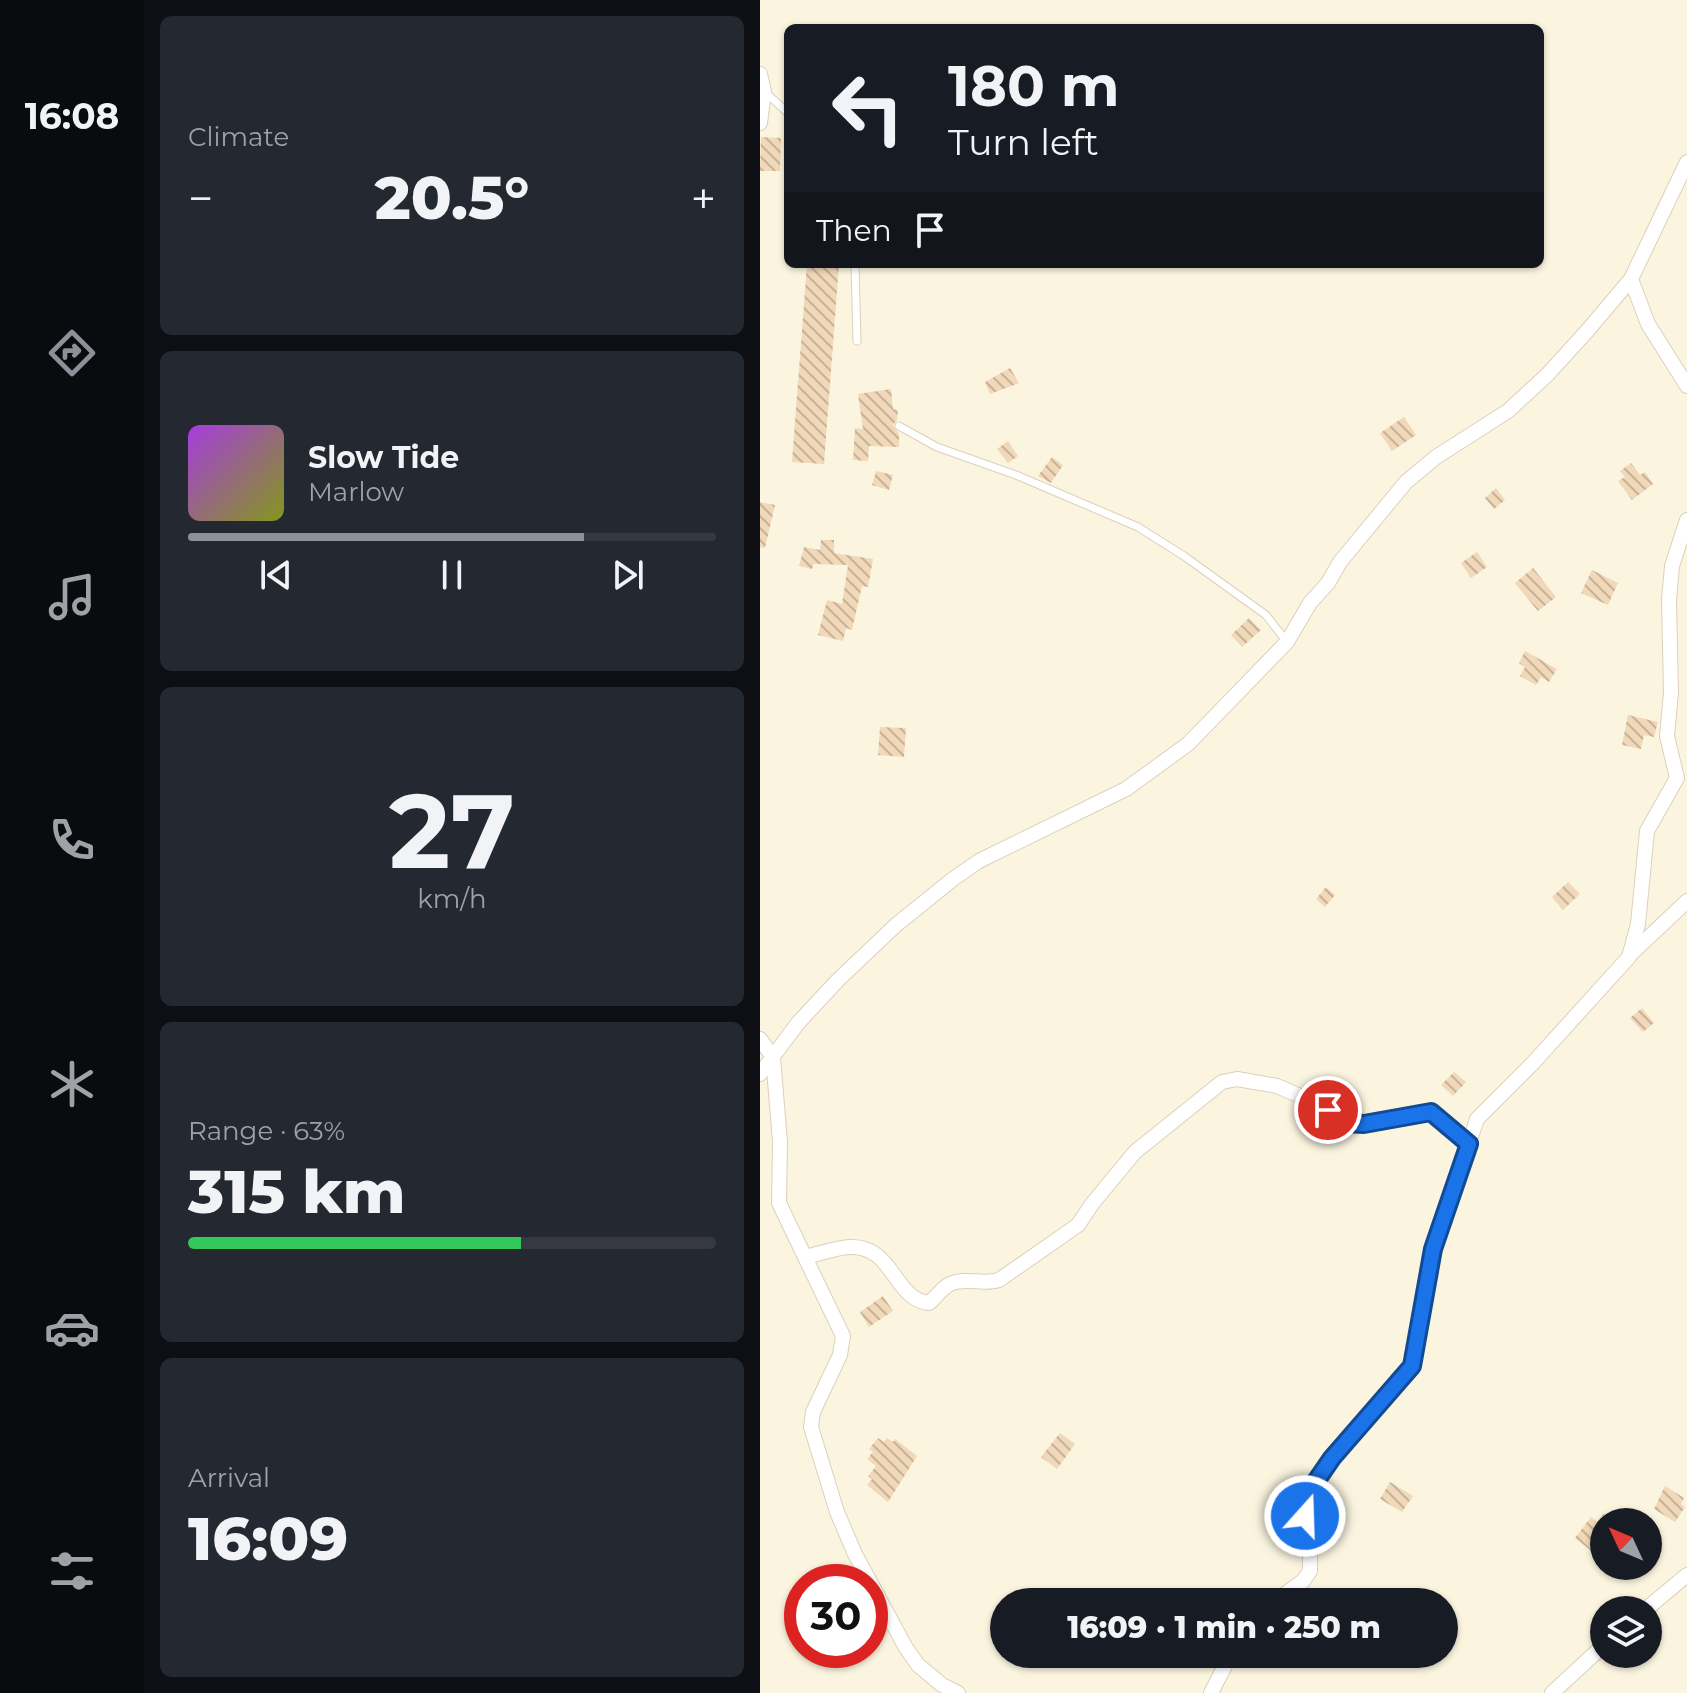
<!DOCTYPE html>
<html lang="en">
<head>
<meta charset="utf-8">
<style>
	body { margin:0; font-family:Montserrat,sans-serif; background:#242831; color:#f1f3f6; height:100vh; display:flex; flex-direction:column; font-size:30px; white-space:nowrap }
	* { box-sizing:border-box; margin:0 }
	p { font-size:26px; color:#9ea1a6 }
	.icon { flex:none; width:44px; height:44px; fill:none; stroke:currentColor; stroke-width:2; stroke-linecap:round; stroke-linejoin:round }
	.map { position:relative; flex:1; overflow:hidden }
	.side { display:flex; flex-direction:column; gap:16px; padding:16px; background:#0d0f14; width:616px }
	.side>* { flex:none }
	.guide { position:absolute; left:24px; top:24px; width:760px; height:244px; border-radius:12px; box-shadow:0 2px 6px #0004; background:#171b24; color:#f1f3f6; overflow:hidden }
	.needle { width:52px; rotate:314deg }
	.buttons { position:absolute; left:830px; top:1508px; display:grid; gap:16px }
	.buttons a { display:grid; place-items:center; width:72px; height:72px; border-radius:50%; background:#171b24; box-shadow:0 2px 6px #0004; font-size:40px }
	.speed { position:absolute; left:24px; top:1564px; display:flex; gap:16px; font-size:40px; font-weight:700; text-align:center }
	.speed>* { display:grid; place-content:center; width:104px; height:104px; border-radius:50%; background:#171b24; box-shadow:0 2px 6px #0004; line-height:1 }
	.speed .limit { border:12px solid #d22; background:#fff; color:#111 }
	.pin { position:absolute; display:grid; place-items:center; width:68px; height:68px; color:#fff; margin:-34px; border:4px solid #fff; border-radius:50%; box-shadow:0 2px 8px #0007 }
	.me { position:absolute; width:88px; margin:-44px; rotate:20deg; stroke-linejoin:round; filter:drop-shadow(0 0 6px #0008) }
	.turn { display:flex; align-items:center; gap:28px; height:168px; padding:0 32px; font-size:36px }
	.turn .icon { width:104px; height:104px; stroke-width:2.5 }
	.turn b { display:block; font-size:56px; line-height:68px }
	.then { display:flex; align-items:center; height:76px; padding:0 32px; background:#0003; gap:16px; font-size:30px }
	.big { font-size:60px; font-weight:800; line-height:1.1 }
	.side .widget { flex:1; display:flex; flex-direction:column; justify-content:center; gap:12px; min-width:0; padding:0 28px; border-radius:12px; background:#242831 }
	.side .dial { align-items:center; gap:0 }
	.dial b { font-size:104px; line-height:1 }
	.song { display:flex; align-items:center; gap:24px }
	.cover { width:96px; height:96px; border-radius:12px; background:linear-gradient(135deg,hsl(280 70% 55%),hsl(70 70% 35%)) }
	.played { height:8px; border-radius:4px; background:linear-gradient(90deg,#8c9099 75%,#363941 75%) }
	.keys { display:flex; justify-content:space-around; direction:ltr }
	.heat { display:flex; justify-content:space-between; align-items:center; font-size:44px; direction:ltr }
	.charge { height:12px; border-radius:6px; background:linear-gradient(90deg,#34c759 63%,#363941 0) }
	.trip { position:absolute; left:230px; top:1588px; width:468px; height:80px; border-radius:40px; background:#171b24; box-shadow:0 2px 6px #0004; font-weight:800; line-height:80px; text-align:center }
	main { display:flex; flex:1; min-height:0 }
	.tab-bar { display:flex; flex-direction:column; width:144px; justify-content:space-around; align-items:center; background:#090b0e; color:#9ea1a6 }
	.tab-bar .icon { width:56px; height:56px }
	.tab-bar .current { color:#8c9099 }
	.tab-bar b { font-size:36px; color:#f1f3f6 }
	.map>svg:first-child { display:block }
	.building { fill:url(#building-back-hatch) }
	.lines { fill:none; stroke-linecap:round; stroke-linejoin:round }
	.lane-casing { stroke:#dcd0bb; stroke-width:9 }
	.street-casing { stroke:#dcd0bb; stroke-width:16 }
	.lane { stroke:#fff; stroke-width:7 }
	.street { stroke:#fff; stroke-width:14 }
	.route-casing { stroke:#114b97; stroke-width:20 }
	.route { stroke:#1a73e8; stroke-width:14 }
</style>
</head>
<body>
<main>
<nav class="tab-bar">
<b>16:08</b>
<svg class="icon current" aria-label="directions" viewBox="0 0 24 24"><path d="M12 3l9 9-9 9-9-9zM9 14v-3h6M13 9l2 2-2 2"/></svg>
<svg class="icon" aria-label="music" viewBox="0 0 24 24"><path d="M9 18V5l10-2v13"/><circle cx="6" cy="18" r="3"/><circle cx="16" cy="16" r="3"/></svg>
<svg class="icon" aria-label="phone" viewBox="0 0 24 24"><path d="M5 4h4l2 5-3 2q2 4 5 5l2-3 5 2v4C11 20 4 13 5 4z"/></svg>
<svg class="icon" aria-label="climate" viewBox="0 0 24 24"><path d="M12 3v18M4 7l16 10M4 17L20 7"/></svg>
<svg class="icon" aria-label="car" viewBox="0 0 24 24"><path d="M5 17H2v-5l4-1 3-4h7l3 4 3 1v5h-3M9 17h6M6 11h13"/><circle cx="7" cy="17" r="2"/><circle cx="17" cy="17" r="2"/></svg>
<svg class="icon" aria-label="filters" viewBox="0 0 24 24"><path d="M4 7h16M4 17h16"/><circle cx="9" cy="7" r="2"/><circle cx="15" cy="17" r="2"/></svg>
</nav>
<section class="side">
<div class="widget"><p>Climate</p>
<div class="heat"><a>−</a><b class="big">20.5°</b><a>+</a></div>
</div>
<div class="widget">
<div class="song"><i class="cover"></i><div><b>Slow Tide</b><p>Marlow</p></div></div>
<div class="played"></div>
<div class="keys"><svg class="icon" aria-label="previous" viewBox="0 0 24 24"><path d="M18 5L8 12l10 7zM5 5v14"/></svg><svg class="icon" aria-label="pause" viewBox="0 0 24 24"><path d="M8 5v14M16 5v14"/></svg><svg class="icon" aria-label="next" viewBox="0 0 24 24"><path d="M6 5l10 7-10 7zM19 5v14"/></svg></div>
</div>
<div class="widget dial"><b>27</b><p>km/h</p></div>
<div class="widget"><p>Range · 63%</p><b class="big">315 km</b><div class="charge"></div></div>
<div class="widget"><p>Arrival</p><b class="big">16:09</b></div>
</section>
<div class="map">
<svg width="927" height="1693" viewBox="0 0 927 1693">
	<defs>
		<pattern id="building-back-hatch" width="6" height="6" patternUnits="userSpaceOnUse" patternTransform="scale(2)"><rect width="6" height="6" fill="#f0d8b9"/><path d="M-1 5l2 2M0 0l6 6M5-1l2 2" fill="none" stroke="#c7b298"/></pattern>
	</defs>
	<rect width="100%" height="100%" fill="#fbf5e0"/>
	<g class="building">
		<polygon points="1,137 21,138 20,171 0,171"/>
		<polygon points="47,264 79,264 64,464 32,462"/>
		<polygon points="250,368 259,383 230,394 225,382"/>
		<polygon points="131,389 133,409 138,410 137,420 133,425 139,434 139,447 109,446 108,461 93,460 95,428 103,429 98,394"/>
		<polygon points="644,417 656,435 632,451 620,433"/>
		<polygon points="248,441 258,456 248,463 237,449"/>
		<polygon points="292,457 303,465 291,483 278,476"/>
		<polygon points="871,463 880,475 885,472 893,484 872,500 858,481 865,477 860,471"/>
		<polygon points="116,471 133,475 129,490 112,485"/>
		<polygon points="736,488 745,500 734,509 725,498"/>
		<polygon points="0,502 15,505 5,548 0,547"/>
		<polygon points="61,540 74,540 74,553 113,559 108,587 102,586 92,630 86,628 83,641 58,635 67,600 82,604 88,565 54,564 52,569 39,566 44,547 60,550"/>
		<polygon points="717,552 727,567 711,578 701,563"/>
		<polygon points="773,568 796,597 778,611 755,583"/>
		<polygon points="832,570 858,583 848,605 821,593"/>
		<polygon points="489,618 501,630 482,647 471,635"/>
		<polygon points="765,651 797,669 789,682 781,677 776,685 760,676 765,667 759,663"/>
		<polygon points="868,715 898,722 894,737 884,735 881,749 862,745"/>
		<polygon points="120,727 146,728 144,757 118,755"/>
		<polygon points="808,882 820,894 803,910 792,897"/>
		<polygon points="566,887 575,895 565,907 556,899"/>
		<polygon points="882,1008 894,1023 883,1032 870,1018"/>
		<polygon points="694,1072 706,1082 693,1096 681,1085"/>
		<polygon points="123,1296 133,1311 109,1327 100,1312"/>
		<polygon points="300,1433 315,1444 297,1469 281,1457"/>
		<polygon points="118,1438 124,1442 127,1438 133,1442 135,1439 157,1456 128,1502 107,1485 112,1479 108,1476 116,1466 107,1459 113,1452 109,1449"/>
		<polygon points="630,1482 653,1496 642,1512 620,1499"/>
		<polygon points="905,1486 924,1498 921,1504 925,1507 915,1522 894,1509"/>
		<polygon points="844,1513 844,1550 839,1547 834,1553 815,1538 831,1517 837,1522"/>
	</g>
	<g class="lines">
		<g class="lane-casing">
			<g id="lane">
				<polyline points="4,91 28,113"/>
				<polyline points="95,264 97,341"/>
				<polyline points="139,426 177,447 256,475 378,527 424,556 506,615 527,642"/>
			</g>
		</g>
		<g class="street-casing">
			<g id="street">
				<polyline points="0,74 4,91 0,123"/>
				<polyline points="871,279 888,324 927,386"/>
				<polyline points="872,953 927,901"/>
				<polyline points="0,1039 13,1057 20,1142 19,1203 83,1336 80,1355 53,1412 51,1427 77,1512 95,1554 146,1648 158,1665 182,1685 198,1693"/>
				<polyline points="0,1074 38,1023 78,980 136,925 193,879 219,861 366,789 428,744 527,642 550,603 568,583 580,562 646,482 676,457 748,411 787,375 828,330 871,279 927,162"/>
				<path d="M 45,1257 C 59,1254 75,1248 89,1247 C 133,1244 134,1300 169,1303 C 176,1297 182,1288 190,1284 C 205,1277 223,1285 239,1280 L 318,1225 L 332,1204 L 375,1152 L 462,1082 L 477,1079 L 517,1086 L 554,1102 L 584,1123 L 604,1124 L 671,1112 L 709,1144"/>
				<polyline points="514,1602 543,1581 550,1571 550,1554 545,1516 550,1490 572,1458 652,1366 673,1249 717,1119 773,1063 869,957 878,924 887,831 917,778 907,736 911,692 909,600 912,566 927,520"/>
				<polyline points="885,1610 927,1575"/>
				<polyline points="451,1693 471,1654"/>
				<polyline points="792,1693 844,1645"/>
			</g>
		</g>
		<use href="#lane" class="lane"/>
		<use href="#street" class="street"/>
	</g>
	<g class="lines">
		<g class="route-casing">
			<polyline id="route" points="545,1516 550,1490 572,1458 652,1366 673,1249 709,1144 671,1112 604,1124 584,1123 568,1110"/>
		</g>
		<use href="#route" class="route"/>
	</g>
</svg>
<div class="buttons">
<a><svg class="needle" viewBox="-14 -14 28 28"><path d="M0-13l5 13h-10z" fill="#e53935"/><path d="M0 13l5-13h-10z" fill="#9ea1a6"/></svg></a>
<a><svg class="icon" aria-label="layers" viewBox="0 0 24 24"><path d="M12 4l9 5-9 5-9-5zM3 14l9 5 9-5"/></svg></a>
</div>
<div class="speed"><div class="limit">30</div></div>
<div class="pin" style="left:568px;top:1110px;background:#d93025"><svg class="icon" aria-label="arrive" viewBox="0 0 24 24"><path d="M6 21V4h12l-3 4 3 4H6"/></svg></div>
<svg class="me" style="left:545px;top:1516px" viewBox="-20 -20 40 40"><circle r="17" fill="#1a73e8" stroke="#fff" stroke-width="3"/><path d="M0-11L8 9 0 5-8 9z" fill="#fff"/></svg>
<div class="trip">16:09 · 1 min · 250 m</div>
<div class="guide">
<div class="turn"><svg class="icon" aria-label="left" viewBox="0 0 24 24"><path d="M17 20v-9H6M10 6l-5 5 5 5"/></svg><div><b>180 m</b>Turn left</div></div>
<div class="then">Then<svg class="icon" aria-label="arrive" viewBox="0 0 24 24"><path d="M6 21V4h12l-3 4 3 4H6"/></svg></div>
</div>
</div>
</main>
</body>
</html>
